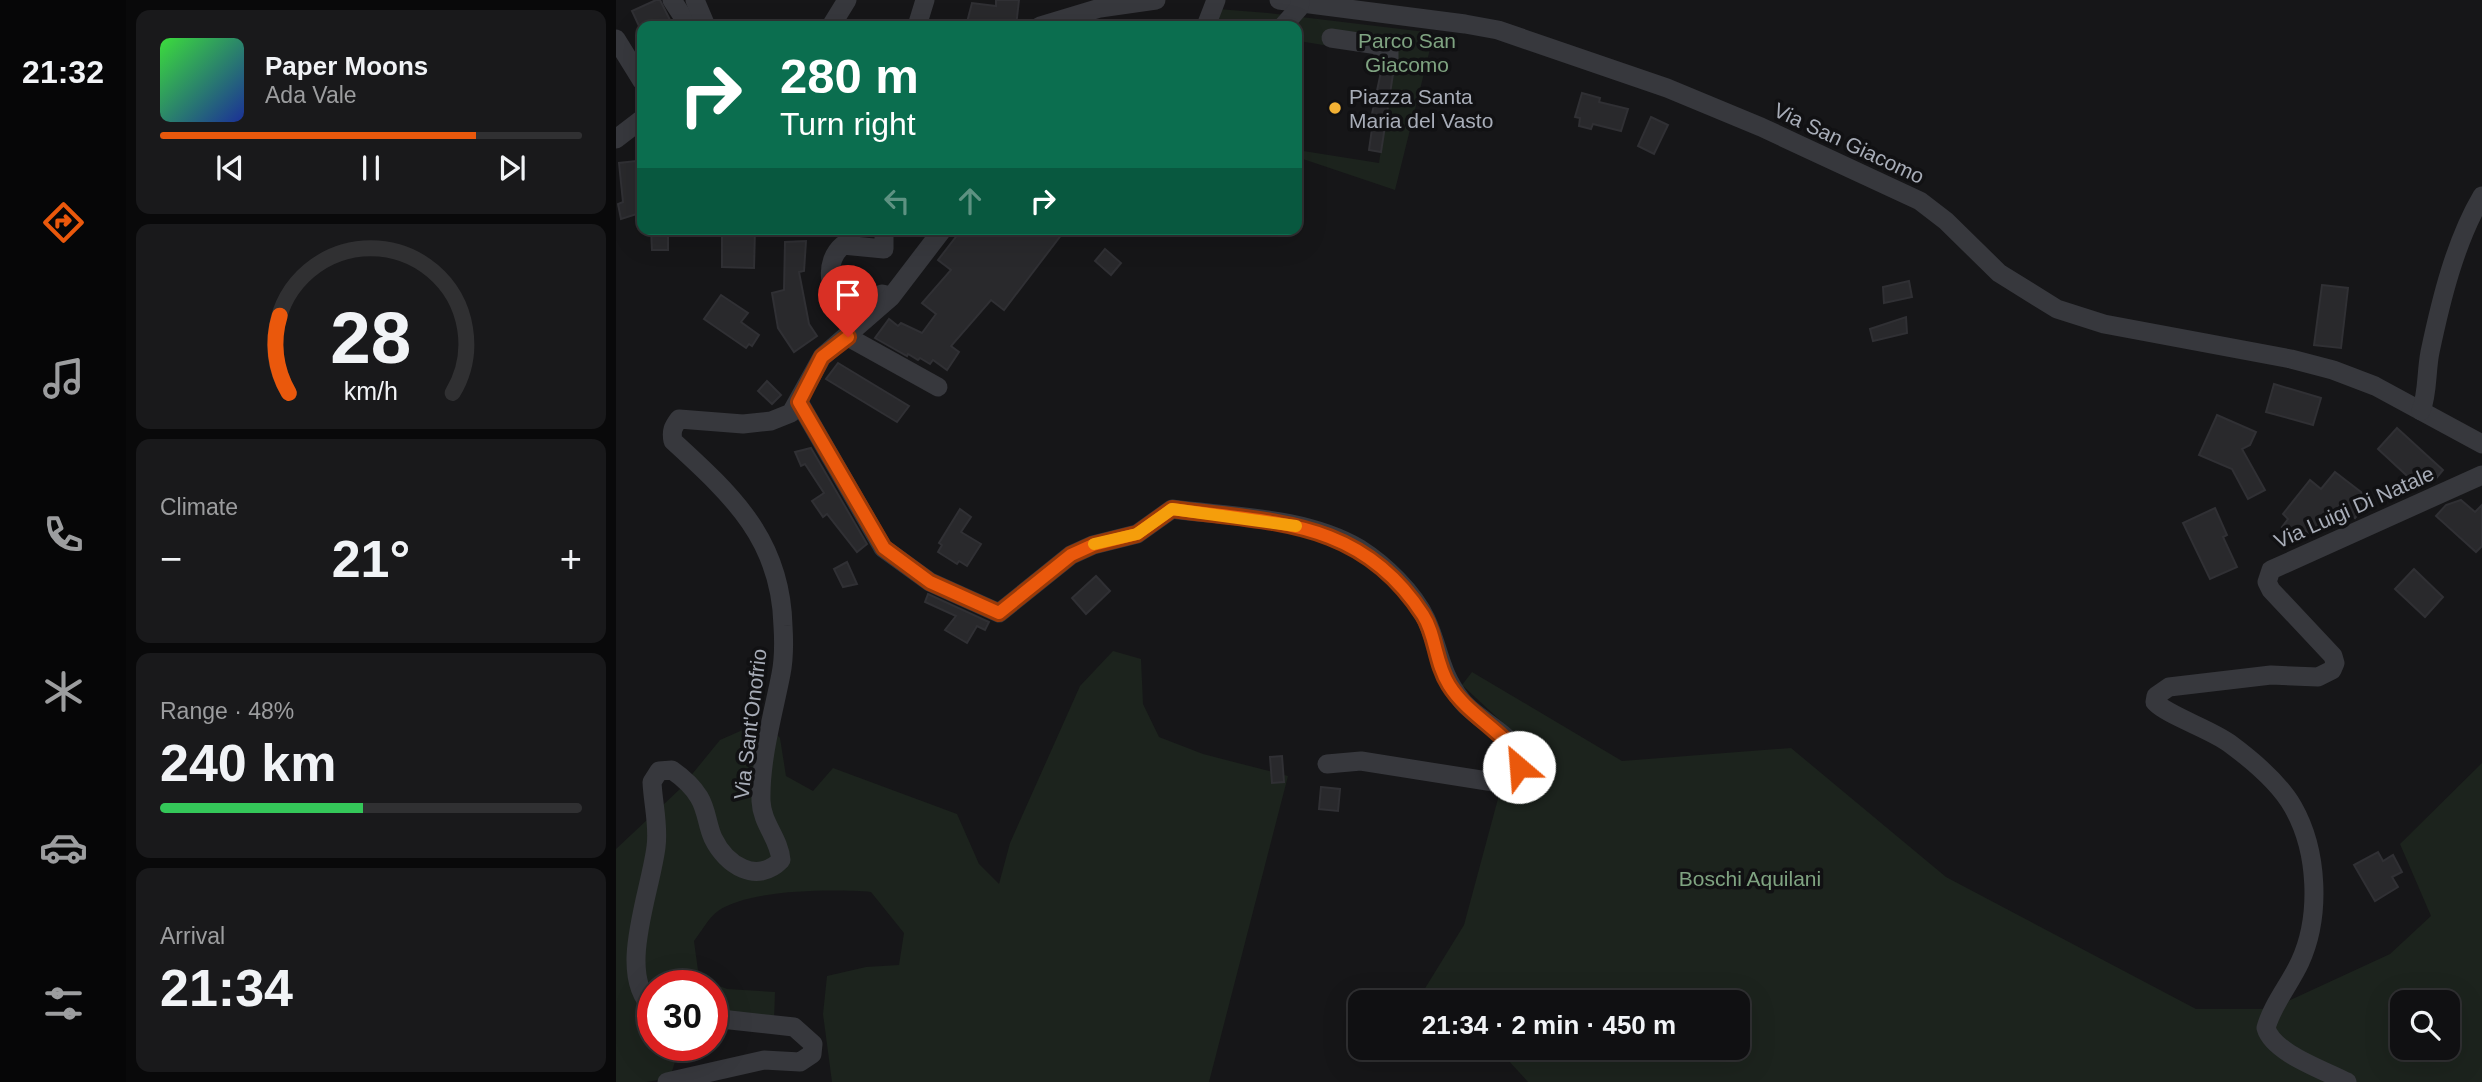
<!DOCTYPE html>
<html lang="en">
<head>
<meta charset="utf-8">
<style>
	body { margin:0; font-family:Helvetica,sans-serif; background:#19191b; color:#f1f3f6; height:100vh; display:flex; flex-direction:column; font-size:26px; white-space:nowrap }
	* { box-sizing:border-box; margin:0 }
	p { font-size:23px; color:#9c9d9f }
	.icon { flex:none; width:38px; height:38px; fill:none; stroke:currentColor; stroke-width:2; stroke-linecap:round; stroke-linejoin:round }
	.map { position:relative; flex:1; overflow:hidden }
	.details { display:flex; flex-direction:column; gap:10px; padding:10px; background:#09090a; width:490px }
	.details>* { flex:none }
	.guide { position:absolute; left:21px; top:21px; width:665px; height:214px; border-radius:14px; box-shadow:0 7px 28px #0002,0 0 0 2px #303032; background:#0b6e4f; color:#fff; overflow:hidden }
	.buttons { position:absolute; left:1774px; top:990px; display:grid; gap:14px }
	.buttons a { display:grid; place-items:center; width:70px; height:70px; border-radius:14px; background:#101012; box-shadow:0 7px 28px #0002,0 0 0 2px #303032; font-size:35px }
	.speed { position:absolute; left:21px; top:970px; display:flex; gap:14px; font-size:35px; font-weight:700; text-align:center }
	.speed>* { display:grid; place-content:center; width:91px; height:91px; border-radius:50%; background:#101012; box-shadow:0 7px 28px #0002,0 0 0 2px #303032; line-height:1 }
	.speed .limit { border:10px solid #d22; background:#fff; color:#111 }
	.pin { position:absolute; display:grid; place-items:center; width:60px; height:60px; color:#fff; margin:-72px -30px; border-radius:50% 50% 50% 0; rotate:-45deg; box-shadow:0 0 7px #0007 }
	.pin .icon { rotate:45deg }
	.me { position:absolute; width:77px; margin:-38px; rotate:333deg; stroke-linejoin:round; filter:drop-shadow(0 0 5px #0008) }
	.turn { display:flex; align-items:center; gap:24px; height:147px; padding:0 28px; font-size:32px }
	.turn .icon { width:91px; height:91px; stroke-width:2.5 }
	.turn b { display:block; font-size:49px; line-height:60px }
	.lanes { display:flex; align-items:center; height:66px; padding:0 28px; background:#0003; justify-content:center; gap:35px; direction:ltr }
	.lanes .off { opacity:.35 }
	.big { font-size:52px; font-weight:600; line-height:1.1 }
	.details .widget { flex:1; display:flex; flex-direction:column; justify-content:center; gap:10px; min-width:0; padding:0 24px; border-radius:14px; background:#19191b }
	.details .dial { align-items:center; gap:0 }
	.dial svg { height:182px; overflow:visible; fill:none; stroke:#303032; stroke-width:7; stroke-linecap:round; text-anchor:middle }
	.dial text { fill:#f1f3f6; stroke:none }
	.song { display:flex; align-items:center; gap:21px }
	.cover { width:84px; height:84px; border-radius:10px; background:linear-gradient(135deg,hsl(120 70% 55%),hsl(230 70% 35%)) }
	.played { height:7px; border-radius:4px; background:linear-gradient(90deg,#ea580c 75%,#303032 75%) }
	.keys { display:flex; justify-content:space-around; direction:ltr }
	.heat { display:flex; justify-content:space-between; align-items:center; font-size:38px; direction:ltr }
	.charge { height:10px; border-radius:5px; background:linear-gradient(90deg,#34c759 48%,#303032 0) }
	.trip { position:absolute; left:732px; top:990px; width:402px; height:70px; border-radius:14px; background:#101012; box-shadow:0 7px 28px #0002,0 0 0 2px #303032; font-weight:600; line-height:70px; text-align:center }
	main { display:flex; flex:1; min-height:0 }
	.menu { display:flex; flex-direction:column; width:126px; justify-content:space-around; align-items:center; background:#060607; color:#9c9d9f }
	.menu .icon { width:49px; height:49px }
	.menu .selected { color:#ea580c }
	.menu b { font-size:32px; color:#f1f3f6 }
	.map>svg:first-child { display:block }
	.green { fill:#1c231d; fill-rule:evenodd }
	.building { fill:#29292c; stroke:#303034; stroke-width:2 }
	.lines { fill:none; stroke-linecap:round; stroke-linejoin:round }
	.minor { stroke:#37383d; stroke-width:19 }
	.route-casing { stroke:#983908; stroke-width:18 }
	.route { stroke:#ea580c; stroke-width:12 }
	.slow { stroke:#f59e0b; stroke-width:12 }
	.poi-dot { fill:#f2b134; stroke:#111113; stroke-width:2.5 }
	.labels { text-anchor:middle; dominant-baseline:central; stroke-width:7; stroke-linejoin:round; paint-order:stroke }
	.park-label { font-size:21px; fill:#7fa381; stroke:#111113 }
	.poi-label { font-size:21px; fill:#a8adb8; stroke:#111113; text-anchor:start }
	.street-label { font-size:21px; fill:#a8adb8; stroke:#111113 }
</style>
</head>
<body>
<main>
<nav class="menu">
<b>21:32</b>
<svg class="icon selected" aria-label="directions" viewBox="0 0 24 24"><path d="M12 3l9 9-9 9-9-9zM9 14v-3h6M13 9l2 2-2 2"/></svg>
<svg class="icon" aria-label="music" viewBox="0 0 24 24"><path d="M9 18V5l10-2v13"/><circle cx="6" cy="18" r="3"/><circle cx="16" cy="16" r="3"/></svg>
<svg class="icon" aria-label="phone" viewBox="0 0 24 24"><path d="M5 4h4l2 5-3 2q2 4 5 5l2-3 5 2v4C11 20 4 13 5 4z"/></svg>
<svg class="icon" aria-label="climate" viewBox="0 0 24 24"><path d="M12 3v18M4 7l16 10M4 17L20 7"/></svg>
<svg class="icon" aria-label="car" viewBox="0 0 24 24"><path d="M5 17H2v-5l4-1 3-4h7l3 4 3 1v5h-3M9 17h6M6 11h13"/><circle cx="7" cy="17" r="2"/><circle cx="17" cy="17" r="2"/></svg>
<svg class="icon" aria-label="filters" viewBox="0 0 24 24"><path d="M4 7h16M4 17h16"/><circle cx="9" cy="7" r="2"/><circle cx="15" cy="17" r="2"/></svg>
</nav>
<section class="details">
<div class="widget">
<div class="song"><i class="cover"></i><div><b>Paper Moons</b><p>Ada Vale</p></div></div>
<div class="played"></div>
<div class="keys"><svg class="icon" aria-label="previous" viewBox="0 0 24 24"><path d="M18 5L8 12l10 7zM5 5v14"/></svg><svg class="icon" aria-label="pause" viewBox="0 0 24 24"><path d="M8 5v14M16 5v14"/></svg><svg class="icon" aria-label="next" viewBox="0 0 24 24"><path d="M6 5l10 7-10 7zM19 5v14"/></svg></div>
</div>
<div class="widget dial"><svg viewBox="0 0 100 80">
<path d="M14 69A42 42 0 1 1 86 69"/>
<path d="M14 69A42 42 0 0 1 10 35" stroke="#ea580c"/>
<text x="50" y="56" font-size="32" font-weight="700">28</text>
<text x="50" y="72" font-size="11">km/h</text>
</svg></div>
<div class="widget"><p>Climate</p>
<div class="heat"><a>−</a><b class="big">21°</b><a>+</a></div>
</div>
<div class="widget"><p>Range · 48%</p><b class="big">240 km</b><div class="charge"></div></div>
<div class="widget"><p>Arrival</p><b class="big">21:34</b></div>
</section>
<div class="map">
<svg width="1866" height="1082" viewBox="0 0 1866 1082">
	<rect width="100%" height="100%" fill="#161618"/>
	<g class="green">
		<polygon points="602,9 652,13 818,33 779,190 681,157 681,150 763,163 777,69 767,55 683,41 681,54 681,26 596,26"/>
		<path d="M 497,651 L 525,659 L 527,704 L 543,737 L 587,754 L 672,776 L 593,1082 L 216,1082 L 207,1014 L 211,976 L 250,967 L 283,965 L 288,933 L 255,892 C 218,889 133,889 102,911 C 93,917 85,932 78,941 L 83,978 L 111,989 L 159,992 L 158,1022 L 96,1021 L 96,985 L 37,985 L 37,1045 L 64,1045 L 54,1078 L 31,1082 L 0,1082 L 0,849 L 64,789 L 104,740 L 147,721 L 164,738 L 170,776 L 197,791 L 217,768 L 341,814 L 363,864 L 383,884 L 394,843 L 464,686 Z"/>
		<path d="M 856,672 L 1006,761 L 1175,748 L 1330,877 L 1580,1009 L 1655,1009 L 1774,954 L 1815,916 L 1784,844 L 1866,763 L 1866,1082 L 912,1082 L 881,1048 L 1122,1048 L 1122,1003 L 800,1003 L 848,925 L 883,795 L 909,777 L 915,749 L 846,685 ZM 1787,1003 L 1832,1003 L 1832,1048 L 1787,1048 Z"/>
	</g>
	<g class="building">
		<polygon points="40,0 44,0 54,20 51,21 54,26 23,26 16,11"/>
		<polygon points="380,0 403,0 400,26 350,26 356,3 380,6"/>
		<polygon points="765,72 777,74 765,152 753,150 758,115 756,114"/>
		<polygon points="966,93 984,98 983,102 1012,109 1005,131 977,124 975,129 963,126 964,118 959,117"/>
		<polygon points="1035,117 1052,125 1038,154 1022,146"/>
		<polygon points="20,161 24,213 5,219 2,204 7,202 3,163"/>
		<polygon points="35,229 52,229 52,250 36,250"/>
		<polygon points="106,229 139,229 138,268 106,267"/>
		<polygon points="346,229 439,229 446,234 388,310 375,300 335,346 343,352 331,370 317,360 314,364 304,358 302,360 292,354 291,356 259,338 273,319 282,326 285,323 306,333 320,314 306,303 335,270 322,260"/>
		<polygon points="190,241 188,271 183,272 193,324 201,336 178,352 162,328 156,293 168,290 169,242"/>
		<polygon points="489,249 505,263 495,275 479,261"/>
		<polygon points="1293,281 1296,297 1268,303 1267,287"/>
		<polygon points="1706,285 1732,288 1725,348 1698,345"/>
		<polygon points="105,295 132,313 125,322 143,335 136,346 133,344 130,348 88,319"/>
		<polygon points="1290,317 1291,333 1257,341 1254,329"/>
		<polygon points="222,363 293,406 281,422 210,379"/>
		<polygon points="151,381 165,395 156,404 142,391"/>
		<polygon points="1658,384 1705,398 1697,425 1650,412"/>
		<polygon points="1601,415 1640,432 1634,445 1626,449 1649,490 1632,499 1616,469 1583,455"/>
		<polygon points="1781,428 1827,470 1817,482 1811,476 1802,486 1762,449"/>
		<polygon points="195,448 251,544 241,552 211,514 207,517 196,501 208,493 189,464 185,466 179,452"/>
		<polygon points="1719,472 1754,499 1739,518 1730,511 1717,527 1709,521 1697,536 1687,529 1680,538 1666,527 1672,519 1667,514 1694,480 1705,489"/>
		<polygon points="1845,500 1859,512 1866,505 1866,546 1860,552 1820,516 1830,505"/>
		<polygon points="1599,508 1611,535 1607,537 1621,567 1594,579 1567,523"/>
		<polygon points="344,509 355,517 345,532 365,544 351,566 343,561 341,564 322,552 326,545 323,543"/>
		<polygon points="231,562 241,584 227,587 218,569"/>
		<polygon points="1798,569 1827,597 1809,617 1779,589"/>
		<polygon points="480,576 494,591 470,614 456,598"/>
		<polygon points="312,594 373,622 369,630 361,626 351,643 329,630 340,616 309,602"/>
		<polygon points="666,756 668,782 656,783 654,757"/>
		<polygon points="705,787 724,789 722,811 703,809"/>
		<polygon points="1762,852 1767,861 1777,855 1786,872 1776,877 1782,887 1759,901 1738,865"/>
	</g>
	<g class="lines">
		<g class="minor">
			<polyline points="56,0 73,26"/>
			<polyline points="79,0 90,26"/>
			<polyline points="663,0 849,24 882,30 1051,88 1145,127 1304,201 1330,221 1383,273 1441,309 1488,324 1675,359 1717,370 1759,386 1866,444"/>
			<polyline points="215,26 231,0"/>
			<polyline points="301,26 309,0"/>
			<polyline points="424,26 484,8 540,0"/>
			<polyline points="590,26 600,0"/>
			<polyline points="667,26 683,8 684,2"/>
			<polyline points="715,38 762,45 765,49 773,51 773,63"/>
			<polyline points="0,39 26,81"/>
			<polyline points="0,139 26,119"/>
			<path d="M 268,229 L 268,249 L 227,245 C 207,262 212,295 233,308 L 266,294 L 274,296"/>
			<polyline points="232,337 322,387"/>
			<path d="M 183,402 L 267,548 L 314,582 L 383,613 L 455,555 L 477,545 L 521,534 L 556,509 C 617,517 690,517 744,549 C 769,565 797,592 810,619 C 824,649 823,672 846,701 C 860,719 896,734 904,756 C 908,770 894,779 884,783 L 745,761 L 711,764"/>
			<path d="M 1805,411 C 1812,393 1810,372 1814,352 C 1825,300 1839,242 1866,196"/>
			<path d="M 37,1008 C 0,975 34,895 40,847 C 43,825 37,804 36,782 L 43,771 L 56,770 C 66,777 77,787 83,797 C 91,810 91,825 97,838 C 110,865 141,885 165,860 C 163,838 146,824 145,801 C 144,759 157,715 165,674 C 168,659 168,642 167,626 C 165,540 117,496 57,441 C 55,431 57,427 63,419 L 127,424 L 155,421 L 175,413 L 206,357 L 275,297 L 327,229"/>
			<polyline points="51,1082 148,1060 184,1062 196,1054 197,1044 178,1027 96,1018"/>
			<path d="M 1731,1082 C 1708,1070 1657,1053 1650,1028 C 1656,1005 1674,984 1684,962 C 1705,916 1702,851 1677,807 C 1663,782 1636,760 1613,743 C 1594,729 1551,715 1539,702 L 1540,696 L 1553,687 L 1655,675 L 1702,677 L 1716,670 L 1719,663 L 1717,656 L 1655,590 L 1651,582 L 1655,570 L 1866,475"/>
		</g>
	</g>
	<g class="lines">
		<g class="route-casing">
			<path id="route" d="M 232,337 L 206,357 L 183,402 L 268,548 L 314,582 L 383,613 L 455,555 L 477,545 L 521,534 L 556,509 C 658,523 745,519 807,615 C 820,635 819,663 833,685 C 851,714 884,729 904,757 L 903,767"/>
		</g>
		<use href="#route" class="route"/>
		<polyline class="slow" points="478,544 521,534 556,509 680,526"/>
	</g>
	<circle class="poi-dot" cx="719" cy="108" r="7"/>
	<g class="labels">
		<g class="park-label">
			<text x="791" y="40">Parco San<tspan x="791" dy="24">Giacomo</tspan></text>
			<text x="1134" y="878">Boschi Aquilani</text>
		</g>
		<g class="poi-label">
			<text x="733" y="96">Piazza Santa<tspan x="733" dy="24">Maria del Vasto</tspan></text>
		</g>
		<g class="street-label">
			<text transform="translate(1233 143) rotate(25)">Via San Giacomo</text>
			<text transform="translate(1738 507) rotate(-24)">Via Luigi Di Natale</text>
			<text transform="translate(134 724) rotate(-83)">Via Sant'Onofrio</text>
		</g>
	</g>
</svg>
<div class="buttons">
<a><svg class="icon" aria-label="search" viewBox="0 0 24 24"><circle cx="10" cy="10" r="6"/><path d="M15 15l6 6"/></svg></a>
</div>
<div class="speed"><div class="limit">30</div></div>
<div class="pin" style="left:232px;top:337px;background:#d93025"><svg class="icon" aria-label="arrive" viewBox="0 0 24 24"><path d="M6 21V4h12l-3 4 3 4H6"/></svg></div>
<svg class="me" style="left:903px;top:767px" viewBox="-20 -20 40 40"><circle r="19" fill="#fff"/><path d="M0-13L10 11 0 6-10 11z" fill="#ea580c"/></svg>
<div class="trip">21:34 · 2 min · 450 m</div>
<div class="guide">
<div class="turn"><svg class="icon" aria-label="right" viewBox="0 0 24 24"><path d="M7 20v-9h11M14 6l5 5-5 5"/></svg><div><b>280 m</b>Turn right</div></div>
<div class="lanes"><svg class="icon off" aria-label="left" viewBox="0 0 24 24"><path d="M17 20v-9H6M10 6l-5 5 5 5"/></svg><svg class="icon off" aria-label="ahead" viewBox="0 0 24 24"><path d="M12 20V5M6 11l6-6 6 6"/></svg><svg class="icon" aria-label="right" viewBox="0 0 24 24"><path d="M7 20v-9h11M14 6l5 5-5 5"/></svg></div>
</div>
</div>
</main>
</body>
</html>
